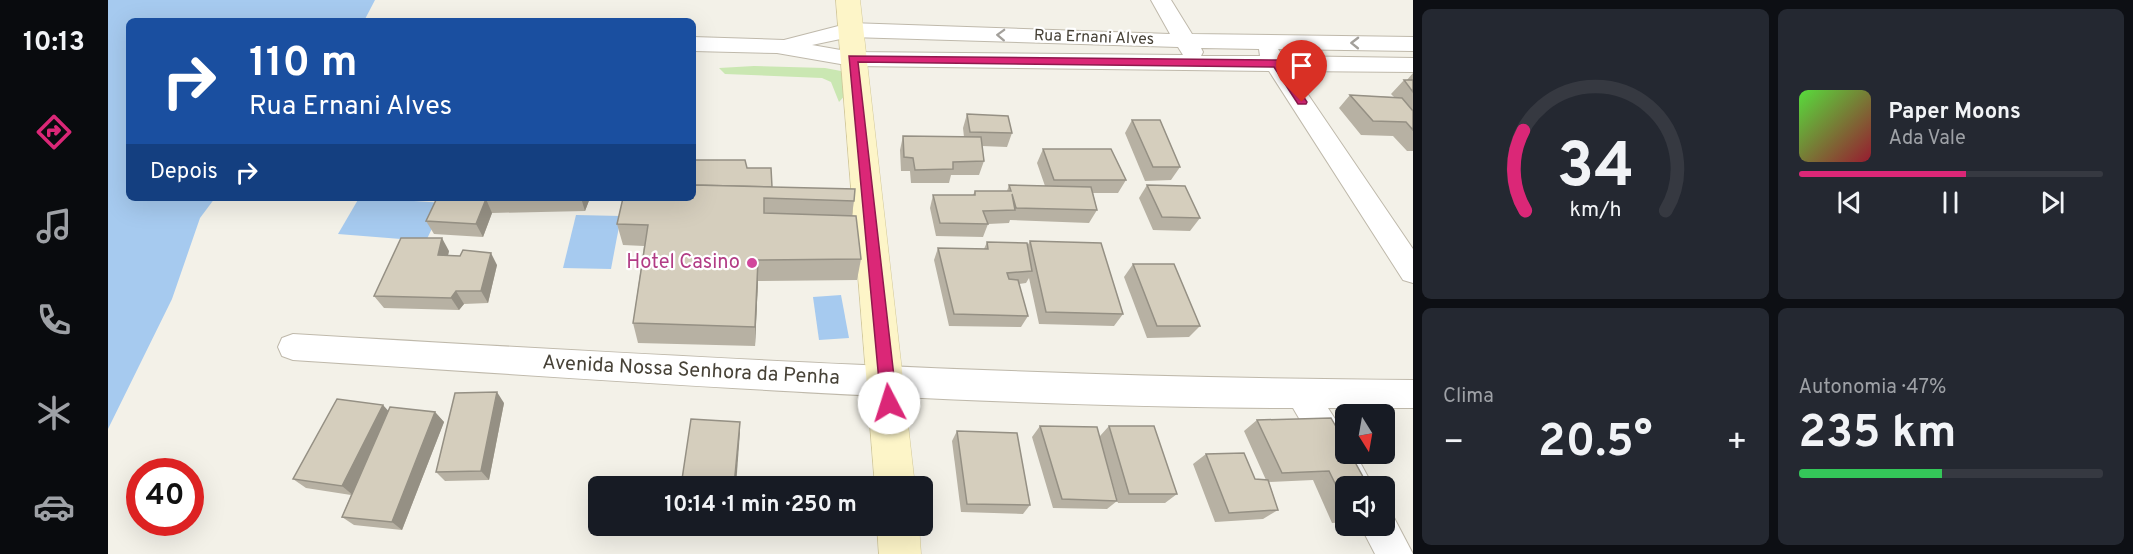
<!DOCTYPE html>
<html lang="pt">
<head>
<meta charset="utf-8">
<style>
	body { margin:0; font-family:Overpass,sans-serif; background:#242831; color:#f1f3f6; height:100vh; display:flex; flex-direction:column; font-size:22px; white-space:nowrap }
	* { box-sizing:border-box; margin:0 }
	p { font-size:20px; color:#9ea1a6 }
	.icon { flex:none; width:33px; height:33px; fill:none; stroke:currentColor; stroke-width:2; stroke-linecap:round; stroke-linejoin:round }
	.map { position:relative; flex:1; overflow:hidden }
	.panel { display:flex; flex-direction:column; gap:9px; padding:9px; background:#0d0f14; width:720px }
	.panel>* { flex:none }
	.guide { position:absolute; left:18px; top:18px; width:570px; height:183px; border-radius:9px; box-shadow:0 6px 24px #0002; background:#1a4fa0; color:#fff; overflow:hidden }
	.needle { width:39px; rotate:169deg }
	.controls { position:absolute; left:1227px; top:404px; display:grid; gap:12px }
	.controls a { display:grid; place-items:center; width:60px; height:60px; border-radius:9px; background:#171b24; box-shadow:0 6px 24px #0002; font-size:30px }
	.speed { position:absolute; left:18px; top:458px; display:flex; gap:12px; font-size:30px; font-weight:700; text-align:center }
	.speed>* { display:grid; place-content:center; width:78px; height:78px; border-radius:50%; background:#171b24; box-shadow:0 6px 24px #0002; line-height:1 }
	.speed .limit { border:9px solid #d22; background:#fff; color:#111 }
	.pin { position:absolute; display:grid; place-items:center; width:51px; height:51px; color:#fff; margin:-62px -26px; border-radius:50% 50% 50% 0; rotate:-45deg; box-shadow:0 0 6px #0007 }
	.pin .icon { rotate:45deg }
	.me { position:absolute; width:66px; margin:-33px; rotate:355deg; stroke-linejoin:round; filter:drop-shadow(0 0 4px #0008) }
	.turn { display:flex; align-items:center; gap:21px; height:126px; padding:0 24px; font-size:27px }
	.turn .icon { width:78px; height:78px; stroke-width:2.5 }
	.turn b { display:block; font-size:42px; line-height:51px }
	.then { display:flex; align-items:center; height:57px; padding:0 24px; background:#0003; gap:12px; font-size:22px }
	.big { font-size:45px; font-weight:700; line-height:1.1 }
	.panel .tile { flex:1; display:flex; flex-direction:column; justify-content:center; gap:9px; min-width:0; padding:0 21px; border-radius:9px; background:#242831 }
	.panel .dial { align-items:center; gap:0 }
	.dial svg { height:156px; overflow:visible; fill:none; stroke:#363941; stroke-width:7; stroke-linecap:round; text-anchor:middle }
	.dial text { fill:#f1f3f6; stroke:none }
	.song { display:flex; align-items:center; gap:18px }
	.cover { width:72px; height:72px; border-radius:9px; background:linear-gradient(135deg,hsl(110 70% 55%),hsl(350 70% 35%)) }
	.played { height:6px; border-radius:3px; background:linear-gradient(90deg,#db2777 55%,#363941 55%) }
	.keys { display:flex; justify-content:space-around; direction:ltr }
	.heat { display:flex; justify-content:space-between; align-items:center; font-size:33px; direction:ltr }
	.charge { height:9px; border-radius:4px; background:linear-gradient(90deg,#34c759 47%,#363941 0) }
	.panel .tiles { flex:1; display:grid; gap:9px; grid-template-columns:repeat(2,1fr) }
	.trip { position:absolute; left:480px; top:476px; width:345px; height:60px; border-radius:9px; background:#171b24; box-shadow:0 6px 24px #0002; font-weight:700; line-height:60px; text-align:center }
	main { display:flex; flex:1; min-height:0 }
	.tabs { display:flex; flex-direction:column; width:108px; justify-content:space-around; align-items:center; background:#090b0e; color:#9ea1a6 }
	.tabs .icon { width:42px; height:42px }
	.tabs .active { color:#db2777 }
	.tabs b { font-size:27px; color:#f1f3f6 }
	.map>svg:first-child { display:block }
	.green { fill:#cae7b2 }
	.water { fill:#a6caef }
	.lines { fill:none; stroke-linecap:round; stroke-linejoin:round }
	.street-casing { stroke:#bfb9ab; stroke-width:2 }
	.secondary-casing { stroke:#d2c899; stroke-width:1 }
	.street { fill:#fff; fill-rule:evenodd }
	.secondary { fill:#fdf5c8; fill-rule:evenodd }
	.wall { fill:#b7b1a3 }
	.shaded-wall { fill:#959084 }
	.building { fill:#d5cebd; stroke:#959084; stroke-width:1.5 }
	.oneway { stroke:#a3a09b }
	.route { fill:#db2777; stroke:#8e194d; stroke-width:1.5 }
	.hotel-dot { fill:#d1479c; stroke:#fff; stroke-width:2 }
	.labels { text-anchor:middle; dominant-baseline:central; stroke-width:4.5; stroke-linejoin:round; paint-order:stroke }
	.far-street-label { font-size:16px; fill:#474237; stroke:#fff }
	.hotel-label { font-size:20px; fill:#b23c85; stroke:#fff; text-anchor:end }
	.street-label { font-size:20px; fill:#474237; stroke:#fff }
</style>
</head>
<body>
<main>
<nav class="tabs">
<b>10:13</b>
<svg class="icon active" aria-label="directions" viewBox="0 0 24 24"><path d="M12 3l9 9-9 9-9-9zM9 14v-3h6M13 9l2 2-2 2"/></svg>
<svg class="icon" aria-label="music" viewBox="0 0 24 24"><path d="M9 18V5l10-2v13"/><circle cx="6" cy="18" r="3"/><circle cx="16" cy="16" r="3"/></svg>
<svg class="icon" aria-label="phone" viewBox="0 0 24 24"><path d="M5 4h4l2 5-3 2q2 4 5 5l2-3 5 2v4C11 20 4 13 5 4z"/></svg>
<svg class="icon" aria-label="climate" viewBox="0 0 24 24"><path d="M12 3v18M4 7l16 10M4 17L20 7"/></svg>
<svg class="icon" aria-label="car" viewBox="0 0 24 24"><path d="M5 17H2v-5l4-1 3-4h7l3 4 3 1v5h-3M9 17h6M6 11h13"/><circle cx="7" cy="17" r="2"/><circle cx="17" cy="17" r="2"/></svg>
</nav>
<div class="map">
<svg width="1305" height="554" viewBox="0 0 1305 554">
	<rect width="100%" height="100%" fill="#f3f1e8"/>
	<polygon class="green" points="646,66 717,68 733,71 740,92 731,102 723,82 714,78 617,74 611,68"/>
	<g class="water">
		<polygon points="0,0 267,0 256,21 21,21 21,198 107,198 92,218 64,299 0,429"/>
		<polygon points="251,198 261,198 336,203 318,241 230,234"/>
		<polygon points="468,215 513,216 503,269 455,268"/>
		<polygon points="733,295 741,338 711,340 705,297"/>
	</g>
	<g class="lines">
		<g class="street-casing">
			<g id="street">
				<path d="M 1043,0 L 1063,0 L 1084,34 L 1305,37 L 1305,51 L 1170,49 L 1175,56 L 1305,58 L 1305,72 L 1184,71 L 1305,249 L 1305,283 L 1295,280 L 1161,71 L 744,66 L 669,53 L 585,51 L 585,37 L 676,40 L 742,23 L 1062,34 ZM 742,37 L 1070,47 L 1075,55 L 744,52 L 704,45 ZM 1093,48 L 1151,49 L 1152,56 L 1093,56 L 1095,52 Z"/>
				<path d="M 185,334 C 558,356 931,378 1305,380 L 1305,408 L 1220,408 L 1238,436 L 1238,453 L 1247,453 L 1265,486 L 1238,486 L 1238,499 L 1185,408 C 852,407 518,381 185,360 L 174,356 L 170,347 L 174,338 Z"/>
				<polygon points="1276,510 1283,512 1305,554 1267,554 1252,525 1276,525"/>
			</g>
		</g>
		<g class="secondary-casing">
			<g id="secondary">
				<polygon points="728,0 752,0 807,486 767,486"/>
				<polygon points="769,525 811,525 813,554 771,554"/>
			</g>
		</g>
		<use href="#street" class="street"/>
		<use href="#secondary" class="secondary"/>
	</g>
	<g class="wall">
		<polygon points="1305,73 1305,151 1299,151 1285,136 1253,135 1231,108 1242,95 1286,97 1283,94 1296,80 1299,80"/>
		<polygon points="859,114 904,133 899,147 874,146 876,161 871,175 843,175 841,183 803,183 802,171 793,171 792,150 795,136 856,137 855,128"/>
		<polygon points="1024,120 1072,167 1063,180 1037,181 1017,133"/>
		<polygon points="935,149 1018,180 1010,193 985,193 989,210 981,223 902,220 901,223 880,224 875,237 828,236 822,208 825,195 865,195 867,191 899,191 901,185 937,186 929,163"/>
		<polygon points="639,168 664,187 746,201 744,215 753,259 749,280 650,281 647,346 530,343 525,323 536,246 515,245 509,224 585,198"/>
		<polygon points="1039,185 1092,218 1082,231 1045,230 1031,198"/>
		<polygon points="329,198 482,198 477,211 384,213 375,237 326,234 318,221"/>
		<polygon points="922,241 1015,314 1006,326 931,324 921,278 918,283 911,284 920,316 913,327 841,326 826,260 830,248 876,249 879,242 919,246"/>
		<polygon points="341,251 340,255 389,265 380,303 356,304 351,310 276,308 266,296"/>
		<polygon points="1025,264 1092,326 1081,337 1039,338 1016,277"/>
		<polygon points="396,403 381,480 337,481 328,472"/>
		<polygon points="280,411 327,412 336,422 294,530 246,525 234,517 243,495 198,488 185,479"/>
		<polygon points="1223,418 1238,486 1238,522 1224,523 1205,480 1161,482 1170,510 1155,519 1107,522 1085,464 1098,454 1147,479 1158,480 1136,431 1149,420"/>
		<polygon points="932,426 992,436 1001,426 1069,494 1057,503 1010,503 996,452 1009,501 999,509 945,508 924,437"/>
		<polygon points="849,431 922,505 915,514 853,512 844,441"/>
	</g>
	<g class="shaded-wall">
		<polygon points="473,198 482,198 477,211"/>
		<polygon points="378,199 384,213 375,237 368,224"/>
		<polygon points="334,238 341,251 337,268 330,255"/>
		<polygon points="383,253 389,265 380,303 373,291"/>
		<polygon points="650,260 650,281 647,346 647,327"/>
		<polygon points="348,291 356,304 351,310 343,298"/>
		<polygon points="389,392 396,403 381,480 373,471"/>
		<polygon points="275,405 285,416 246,496 234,486"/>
		<polygon points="327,412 336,422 294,530 284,522"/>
		<polygon points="632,422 632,432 628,486 626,486"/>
	</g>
	<g class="building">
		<polygon points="1296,80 1305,80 1305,92"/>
		<polygon points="1242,95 1294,98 1305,111 1305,130 1298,122 1265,121"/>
		<polygon points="859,114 900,116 904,133 862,132"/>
		<polygon points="1024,120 1052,120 1072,167 1045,167"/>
		<polygon points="795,136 873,137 876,161 845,162 845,169 807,170 805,158 796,157"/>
		<polygon points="935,149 1003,149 1018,180 946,180"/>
		<polygon points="585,160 637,160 639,168 663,168 664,187 585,185"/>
		<polygon points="585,185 747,189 746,201 656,198 656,213 748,216 753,259 650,260 647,327 525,323 540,225 509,224 515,198 585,198"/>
		<polygon points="901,185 983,187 989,210 908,208 904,194 907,210 875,211 880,224 832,223 825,195 867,195 867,191 903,191"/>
		<polygon points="1039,185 1077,186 1092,218 1054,217"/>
		<polygon points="329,198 463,198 378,199 368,224 318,221"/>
		<polygon points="293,238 334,238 330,255 352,256 355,250 383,253 373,291 348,291 343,298 266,296"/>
		<polygon points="922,241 993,243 1015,314 938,312"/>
		<polygon points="879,242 919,243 924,271 899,273 901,279 910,280 920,316 846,314 830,248 880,249"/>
		<polygon points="1025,264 1066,264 1092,326 1049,326"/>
		<polygon points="389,392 373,471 328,472 347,393"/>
		<polygon points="229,399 275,405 234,486 185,479"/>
		<polygon points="282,407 327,412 284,522 234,517"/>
		<polygon points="1223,418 1238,444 1238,453 1242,453 1260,486 1238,486 1238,506 1221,471 1174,473 1149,420"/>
		<polygon points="583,419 632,422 626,486 573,486"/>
		<polygon points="932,426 989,427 1009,501 954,499"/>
		<polygon points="1001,426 1046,426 1069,494 1021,494"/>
		<polygon points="849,431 909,433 922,505 859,504"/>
		<polygon points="1136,453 1147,479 1160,480 1170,510 1121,513 1098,454"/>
	</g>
	<defs><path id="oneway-chevron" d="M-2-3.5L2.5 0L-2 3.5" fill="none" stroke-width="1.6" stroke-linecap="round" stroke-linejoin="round" transform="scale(1.5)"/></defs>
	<g class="oneway">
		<use href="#oneway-chevron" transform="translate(893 35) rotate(-178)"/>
		<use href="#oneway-chevron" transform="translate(1247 43) rotate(-179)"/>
	</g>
	<polygon class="route" points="741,56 1169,60 1173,61 1199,102 1198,104 1190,104 1166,67 750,62 789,403 786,408 781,410 775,408 773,403"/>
	<circle class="hotel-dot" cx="644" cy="263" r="6"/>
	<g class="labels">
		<g class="far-street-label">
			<text transform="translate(986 38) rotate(2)">Rua Ernani Alves</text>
		</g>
		<g class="hotel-label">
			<text x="632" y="263">Hotel Casino</text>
		</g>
		<g class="street-label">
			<text transform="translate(583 371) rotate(3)">Avenida Nossa Senhora da Penha</text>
		</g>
	</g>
</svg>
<div class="controls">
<a><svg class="needle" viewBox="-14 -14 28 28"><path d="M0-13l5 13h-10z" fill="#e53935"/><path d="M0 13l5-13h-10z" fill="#9ea1a6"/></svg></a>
<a><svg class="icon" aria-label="sound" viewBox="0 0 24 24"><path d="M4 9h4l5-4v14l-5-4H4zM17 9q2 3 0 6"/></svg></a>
</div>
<div class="speed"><div class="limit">40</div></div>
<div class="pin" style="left:1194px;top:102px;background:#d93025"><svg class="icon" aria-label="arrive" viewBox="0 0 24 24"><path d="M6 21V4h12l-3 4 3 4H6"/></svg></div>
<svg class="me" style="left:781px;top:403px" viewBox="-20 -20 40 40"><circle r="19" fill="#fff"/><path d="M0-13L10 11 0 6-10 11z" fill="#db2777"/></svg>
<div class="trip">10:14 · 1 min · 250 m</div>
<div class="guide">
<div class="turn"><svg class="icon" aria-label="right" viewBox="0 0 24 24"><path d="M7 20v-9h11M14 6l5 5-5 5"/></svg><div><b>110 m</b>Rua Ernani Alves</div></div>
<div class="then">Depois<svg class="icon" aria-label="right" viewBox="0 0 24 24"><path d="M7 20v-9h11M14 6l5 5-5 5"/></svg></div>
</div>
</div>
<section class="panel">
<div class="tiles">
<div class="tile dial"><svg viewBox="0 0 100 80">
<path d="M14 69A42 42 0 1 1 86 69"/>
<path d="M14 69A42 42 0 0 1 13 28" stroke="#db2777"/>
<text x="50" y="56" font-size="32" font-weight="700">34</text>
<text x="50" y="72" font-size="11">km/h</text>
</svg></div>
<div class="tile">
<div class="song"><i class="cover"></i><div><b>Paper Moons</b><p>Ada Vale</p></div></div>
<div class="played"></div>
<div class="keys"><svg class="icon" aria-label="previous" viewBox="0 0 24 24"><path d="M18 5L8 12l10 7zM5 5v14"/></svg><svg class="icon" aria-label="pause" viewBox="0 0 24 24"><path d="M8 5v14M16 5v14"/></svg><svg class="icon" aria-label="next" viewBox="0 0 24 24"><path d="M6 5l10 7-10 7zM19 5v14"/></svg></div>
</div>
<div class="tile"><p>Clima</p>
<div class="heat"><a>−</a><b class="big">20.5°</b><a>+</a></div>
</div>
<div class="tile"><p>Autonomia · 47%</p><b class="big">235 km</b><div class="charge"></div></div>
</div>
</section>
</main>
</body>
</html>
